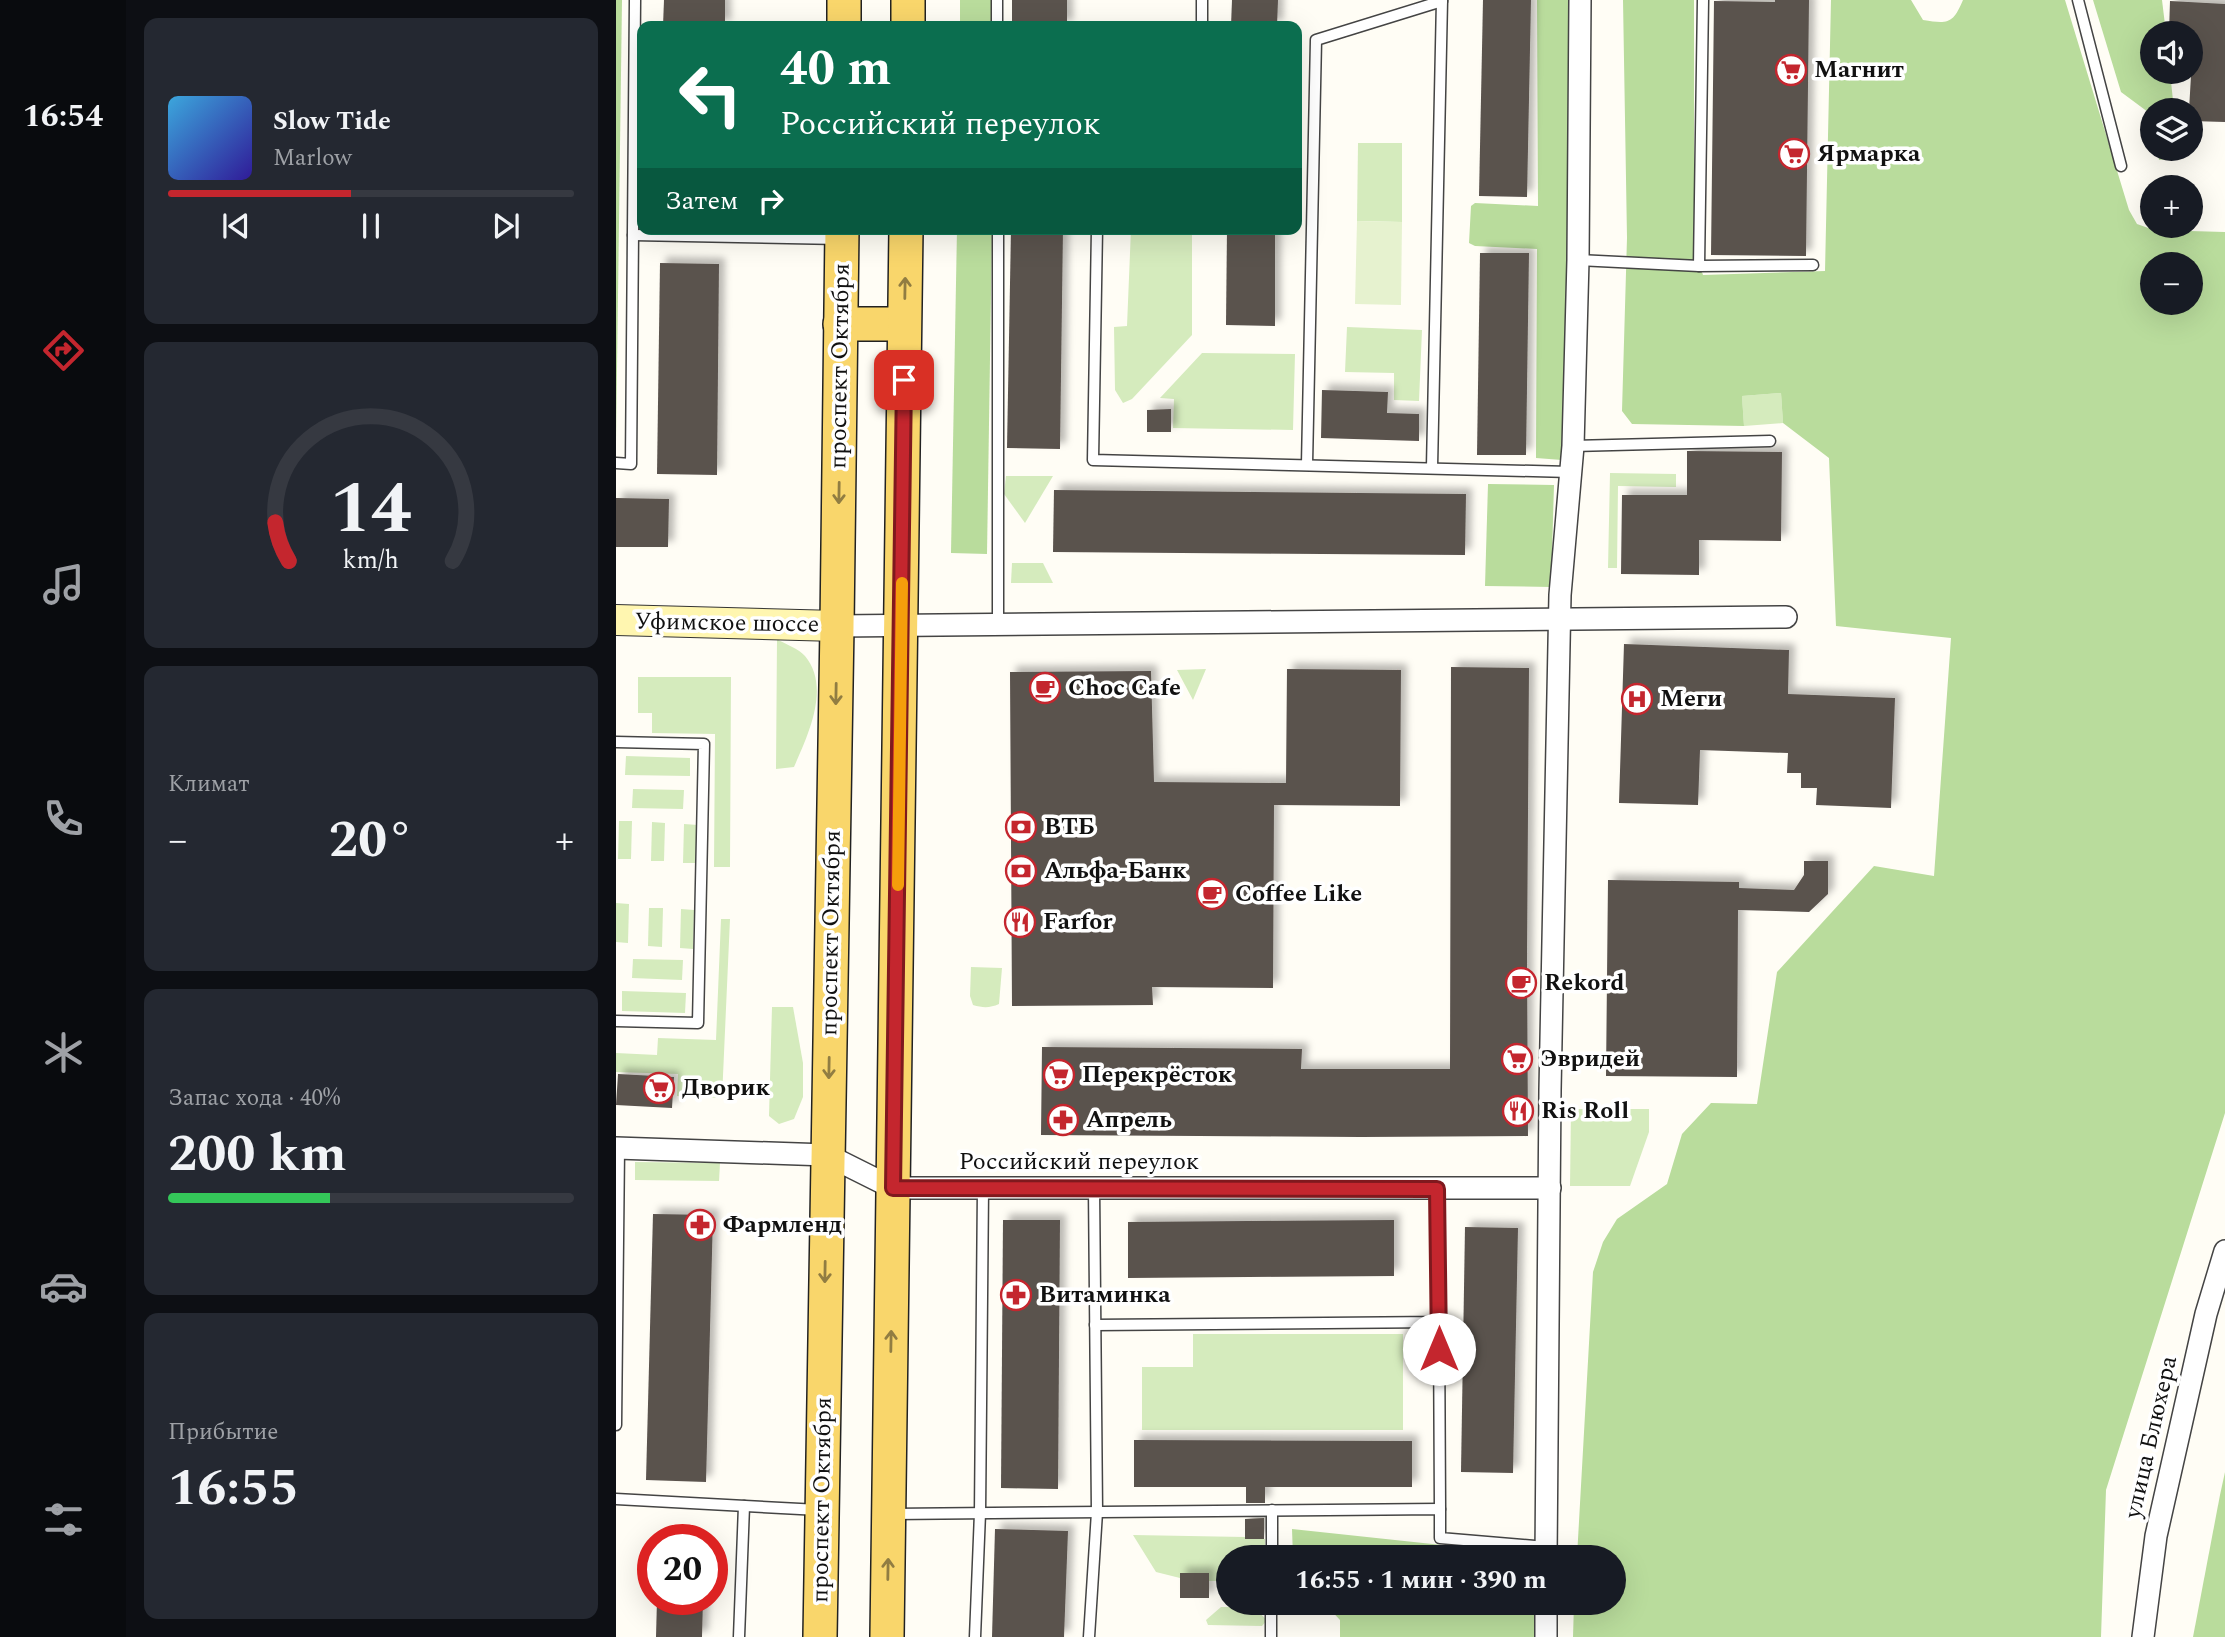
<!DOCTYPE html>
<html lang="ru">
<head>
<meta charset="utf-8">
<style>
	body { margin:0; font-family:Spectral,serif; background:#242831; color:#f1f3f6; height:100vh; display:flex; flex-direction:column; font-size:26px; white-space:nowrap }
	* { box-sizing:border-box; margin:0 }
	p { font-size:23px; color:#9ea1a6 }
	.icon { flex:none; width:38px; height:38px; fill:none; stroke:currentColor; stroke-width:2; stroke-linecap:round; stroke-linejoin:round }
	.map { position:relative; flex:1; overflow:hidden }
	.sheet { display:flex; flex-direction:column; gap:18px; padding:18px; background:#0d0f14; width:490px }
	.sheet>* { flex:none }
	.guide { position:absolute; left:21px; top:21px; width:665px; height:214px; border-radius:14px; box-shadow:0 7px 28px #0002; background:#0b6e4f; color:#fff; overflow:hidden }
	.fabs { position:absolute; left:1524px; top:21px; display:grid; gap:14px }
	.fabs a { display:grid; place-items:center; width:63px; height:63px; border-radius:50%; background:#171b24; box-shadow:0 7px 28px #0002; font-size:35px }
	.speed { position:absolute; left:21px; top:1524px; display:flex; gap:14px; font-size:35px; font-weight:700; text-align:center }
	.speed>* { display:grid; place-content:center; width:91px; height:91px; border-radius:50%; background:#171b24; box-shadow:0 7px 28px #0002; line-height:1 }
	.speed .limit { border:10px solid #d22; background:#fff; color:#111 }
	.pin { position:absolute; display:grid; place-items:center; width:60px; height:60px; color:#fff; margin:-30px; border-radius:14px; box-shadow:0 4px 10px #0006 }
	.me { position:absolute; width:77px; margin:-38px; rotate:0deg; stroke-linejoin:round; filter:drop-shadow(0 0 5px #0008) }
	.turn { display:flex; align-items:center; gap:24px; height:147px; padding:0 28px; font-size:32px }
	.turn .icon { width:91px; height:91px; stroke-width:2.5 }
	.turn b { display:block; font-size:49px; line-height:60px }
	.then { display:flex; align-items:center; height:66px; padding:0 28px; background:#0003; gap:14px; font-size:26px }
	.big { font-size:52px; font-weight:700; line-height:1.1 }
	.sheet .tile { flex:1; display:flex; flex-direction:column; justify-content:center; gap:10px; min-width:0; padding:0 24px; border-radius:14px; background:#242831 }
	.sheet .dial { align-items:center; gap:0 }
	.dial svg { height:182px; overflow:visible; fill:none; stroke:#363941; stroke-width:7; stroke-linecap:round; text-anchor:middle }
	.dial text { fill:#f1f3f6; stroke:none }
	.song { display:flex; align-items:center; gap:21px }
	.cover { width:84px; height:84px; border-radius:10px; background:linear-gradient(135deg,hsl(200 70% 55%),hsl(250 70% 35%)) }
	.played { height:7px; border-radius:4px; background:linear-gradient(90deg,#c4262e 45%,#363941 45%) }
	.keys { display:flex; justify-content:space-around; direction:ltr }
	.heat { display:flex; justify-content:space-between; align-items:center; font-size:38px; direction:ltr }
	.charge { height:10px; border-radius:5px; background:linear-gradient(90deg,#34c759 40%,#363941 0) }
	.trip { position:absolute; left:600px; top:1545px; width:410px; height:70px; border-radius:35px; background:#171b24; box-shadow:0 7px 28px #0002; font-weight:700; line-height:70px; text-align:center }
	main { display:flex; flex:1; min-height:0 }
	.menu { display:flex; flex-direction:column; width:126px; justify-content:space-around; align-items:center; background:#090b0e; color:#9ea1a6 }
	.menu .icon { width:49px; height:49px }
	.menu .on { color:#c4262e }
	.menu b { font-size:32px; color:#f1f3f6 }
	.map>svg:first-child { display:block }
	.green { fill:#d5ebbd }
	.forest { fill:#b9dc9c; fill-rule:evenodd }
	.pitch { fill:#e6f2cf }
	.building { fill:#5a524d; filter:url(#shadow) }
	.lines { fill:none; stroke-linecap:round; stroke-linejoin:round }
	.service-casing { stroke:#444; stroke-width:13 }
	.minor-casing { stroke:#444; stroke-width:24 }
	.secondary-casing { stroke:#333; stroke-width:32 }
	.primary-casing { stroke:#222; stroke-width:36 }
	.service { stroke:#fff; stroke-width:10 }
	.minor { stroke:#fff; stroke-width:21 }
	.secondary { stroke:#fff6b0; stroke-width:30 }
	.primary { stroke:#f9d66b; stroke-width:33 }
	.oneway { stroke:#917d42 }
	.route-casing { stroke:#7f191e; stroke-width:18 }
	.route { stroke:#c4262e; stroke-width:12 }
	.slow { stroke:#f59e0b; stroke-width:12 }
	.labels { text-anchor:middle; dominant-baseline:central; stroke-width:7; stroke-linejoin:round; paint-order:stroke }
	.poi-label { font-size:24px; font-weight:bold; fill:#111; stroke:#fff; text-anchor:start }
	.street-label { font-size:24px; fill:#111; stroke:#fff }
</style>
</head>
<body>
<main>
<nav class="menu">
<b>16:54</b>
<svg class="icon on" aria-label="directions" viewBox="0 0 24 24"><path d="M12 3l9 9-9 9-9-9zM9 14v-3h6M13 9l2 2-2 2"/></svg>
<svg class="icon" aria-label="music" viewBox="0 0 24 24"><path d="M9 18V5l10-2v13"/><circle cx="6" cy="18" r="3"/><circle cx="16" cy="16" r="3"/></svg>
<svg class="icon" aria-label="phone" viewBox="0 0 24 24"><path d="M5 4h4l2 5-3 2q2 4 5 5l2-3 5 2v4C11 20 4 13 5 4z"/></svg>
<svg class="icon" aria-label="climate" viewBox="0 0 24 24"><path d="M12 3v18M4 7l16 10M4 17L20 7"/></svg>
<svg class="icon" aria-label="car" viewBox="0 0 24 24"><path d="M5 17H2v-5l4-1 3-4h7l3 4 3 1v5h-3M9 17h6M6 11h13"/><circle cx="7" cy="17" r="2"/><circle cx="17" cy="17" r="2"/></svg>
<svg class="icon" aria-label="filters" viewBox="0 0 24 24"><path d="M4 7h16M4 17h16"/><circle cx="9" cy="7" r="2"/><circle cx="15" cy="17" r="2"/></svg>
</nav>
<section class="sheet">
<div class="tile">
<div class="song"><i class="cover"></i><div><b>Slow Tide</b><p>Marlow</p></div></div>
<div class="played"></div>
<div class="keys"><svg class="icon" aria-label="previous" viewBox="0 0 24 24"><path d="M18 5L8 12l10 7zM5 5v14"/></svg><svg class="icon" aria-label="pause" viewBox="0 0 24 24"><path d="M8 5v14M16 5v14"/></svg><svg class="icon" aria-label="next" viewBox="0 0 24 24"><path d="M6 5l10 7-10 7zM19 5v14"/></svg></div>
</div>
<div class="tile dial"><svg viewBox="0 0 100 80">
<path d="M14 69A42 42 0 1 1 86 69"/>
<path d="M14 69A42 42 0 0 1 8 52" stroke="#c4262e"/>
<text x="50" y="56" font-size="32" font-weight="700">14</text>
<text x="50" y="72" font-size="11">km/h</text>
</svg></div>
<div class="tile"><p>Климат</p>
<div class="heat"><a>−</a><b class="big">20°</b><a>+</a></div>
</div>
<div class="tile"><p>Запас хода · 40%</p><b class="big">200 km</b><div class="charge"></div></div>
<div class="tile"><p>Прибытие</p><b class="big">16:55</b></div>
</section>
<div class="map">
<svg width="1609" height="1637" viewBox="0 0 1609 1637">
	<defs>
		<filter id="shadow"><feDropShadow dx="6" dy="-6" stdDeviation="3.5" flood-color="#0004"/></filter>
	</defs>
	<rect width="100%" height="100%" fill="#fffdf5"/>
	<g class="green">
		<polygon points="742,143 786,143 786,222 741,221"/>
		<polygon points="515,229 576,229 576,335 516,399 507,403 499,390 498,327 511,326"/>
		<polygon points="731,327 806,330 803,401 778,400 778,373 729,372"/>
		<polygon points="586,353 679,354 677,430 557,428 558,399 544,398"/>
		<polygon points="1165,393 1167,423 1128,426 1126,396"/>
		<polygon points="994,473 1060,474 1060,487 1002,486 1001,568 992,568"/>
		<polygon points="390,476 437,476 409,523 388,494"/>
		<polygon points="396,563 427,563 437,583 395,583"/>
		<path d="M 161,639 C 169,644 183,649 189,656 C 215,687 192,735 178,767 L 160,769 Z"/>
		<polygon points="590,669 577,700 561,670"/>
		<polygon points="22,677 115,677 114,867 98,867 99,734 36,733 36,713 22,713"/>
		<polygon points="10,756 74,758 74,776 9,775"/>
		<polygon points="17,789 68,790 67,809 16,808"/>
		<polygon points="3,821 16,821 15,859 2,859"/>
		<polygon points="36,822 49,823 48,861 35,861"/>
		<polygon points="68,824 82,825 81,863 67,863"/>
		<polygon points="0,903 13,904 12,943 0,942"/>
		<polygon points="33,908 47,908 46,947 32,946"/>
		<polygon points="65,909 78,910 77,949 64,948"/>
		<polygon points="105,919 114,919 106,1098 61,1096 62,1074 0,1072 0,1053 41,1055 42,1038 100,1040"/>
		<polygon points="17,959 67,960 66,980 16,978"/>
		<path d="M 355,967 L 386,968 L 383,1004 C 374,1008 367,1008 357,1005 L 354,996 Z"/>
		<polygon points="6,991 70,993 69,1013 6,1011"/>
		<polygon points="156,1007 177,1007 187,1063 187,1097 178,1119 163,1124 153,1116"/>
		<polygon points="955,1109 1033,1109 1033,1132 1014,1186 954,1186"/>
		<polygon points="19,1162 104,1163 103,1181 19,1180"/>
		<polygon points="577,1334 787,1334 787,1430 526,1430 526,1367 577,1367"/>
		<polygon points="517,1535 629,1537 630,1539 649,1539 649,1557 612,1558 612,1581 593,1581 593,1573 564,1573 564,1578 540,1572"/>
		<polygon points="605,1607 637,1607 651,1620 646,1626 592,1625 590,1620"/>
	</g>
	<g class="forest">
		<polygon points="0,0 6,0 0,444"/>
		<rect x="344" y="0" width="32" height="26"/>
		<polygon points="921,0 958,0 946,460 920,458 921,249 859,246 853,243 855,206 859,203 922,206"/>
		<path d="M 1007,0 L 1078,0 L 1078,248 L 1087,275 L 1209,271 L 1215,0 L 1295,0 L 1307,20 C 1332,24 1337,24 1347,0 L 1449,0 L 1513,210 L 1521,224 L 1538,230 L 1609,232 L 1609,1113 L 1490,1490 L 1485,1637 L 957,1637 L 958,1603 L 998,1603 L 998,1558 L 961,1557 L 977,1272 L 987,1242 L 1001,1219 L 1051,1184 L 1066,1134 L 1095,1103 L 1141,1104 L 1161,972 L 1258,866 L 1318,876 L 1335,638 L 1220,626 L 1213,458 L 1167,423 L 1165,393 L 1126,396 L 1128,426 L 1016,424 L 1006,411 L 1011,238 ZM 1536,264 L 1575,264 L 1575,303 L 1536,303 Z"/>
		<polygon points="1477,0 1546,0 1550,33 1536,33 1536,72 1554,72 1558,110 1536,110 1536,115 1505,92"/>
		<polygon points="1541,149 1562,149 1563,158 1543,160"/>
		<polygon points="341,229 376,229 371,554 335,553"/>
		<polygon points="872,484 938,485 935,587 869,586"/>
		<polygon points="1609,1472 1609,1637 1577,1637 1604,1495"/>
		<polygon points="676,1529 920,1555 920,1557 677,1557"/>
		<polygon points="708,1603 922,1603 922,1637 724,1637 724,1620"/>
	</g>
	<polygon class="pitch" points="741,221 786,222 785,305 739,304"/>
	<g class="building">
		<polygon points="48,0 109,0 109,26 47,26"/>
		<rect x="396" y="0" width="55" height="26"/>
		<polygon points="616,0 662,0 661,26 615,26"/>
		<polygon points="867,0 915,0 911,197 863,196"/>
		<polygon points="1159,0 1193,0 1190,256 1095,255 1098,1 1159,2"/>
		<polygon points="1554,1 1609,4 1609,122 1575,121 1573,110 1577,42 1575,33 1553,33"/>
		<polygon points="395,229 447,229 444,449 391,448"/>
		<polygon points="611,229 659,229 659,326 610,325"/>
		<polygon points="864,253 913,253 910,455 861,455"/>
		<polygon points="44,263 103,264 101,475 41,474"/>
		<polygon points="706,390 772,392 771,413 803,414 803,441 705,438"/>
		<polygon points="555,409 555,432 531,432 531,410"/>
		<polygon points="1071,451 1166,452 1165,541 1083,540 1083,575 1005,574 1006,495 1071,495"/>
		<polygon points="438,490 850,494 849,555 437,552"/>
		<polygon points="0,498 53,499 52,547 0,547"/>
		<polygon points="1008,644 1173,650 1172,694 1279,698 1275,808 1200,805 1201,788 1185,788 1185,773 1171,773 1172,753 1084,750 1082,805 1003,803"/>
		<polygon points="835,667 913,668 911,959 912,1136 745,1137 425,1135 426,1047 686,1049 685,1069 834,1069"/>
		<polygon points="671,669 785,670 784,806 658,805 657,988 536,987 537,1005 396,1006 394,672 535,671 538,782 670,783"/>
		<polygon points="1188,861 1212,861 1212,894 1193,912 1122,910 1121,1077 990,1076 992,880 1123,882 1123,888 1178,890 1188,875"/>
		<polygon points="2,1074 58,1077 56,1108 0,1105"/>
		<polygon points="37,1214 97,1215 90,1482 30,1480"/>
		<polygon points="387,1220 444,1220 442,1489 385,1488"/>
		<polygon points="778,1220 778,1276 512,1278 512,1222"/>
		<polygon points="849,1227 902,1228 897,1473 845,1472"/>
		<polygon points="518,1440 796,1441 796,1487 649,1487 649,1503 630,1503 630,1487 518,1487"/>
		<polygon points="648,1518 648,1539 629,1539 629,1519"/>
		<polygon points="379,1529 452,1531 448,1637 376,1637"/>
		<rect x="564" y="1573" width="29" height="25"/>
		<polygon points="41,1600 87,1600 86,1637 40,1637"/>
	</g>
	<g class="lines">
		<g class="service-casing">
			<g id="service">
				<polyline points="381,0 381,26"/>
				<polyline points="1462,0 1505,166"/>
				<polyline points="586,26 586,0"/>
				<polyline points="382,229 382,624"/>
				<polyline points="481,229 477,460 954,472"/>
				<polyline points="17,235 224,239"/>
				<polyline points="962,260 1083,266 1197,265"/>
				<polyline points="1083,266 1087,0"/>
				<polyline points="957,446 1154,441"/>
				<polyline points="0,463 15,464 19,0"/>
				<polyline points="691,464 700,40 826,1"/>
				<polyline points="816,467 826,0"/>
				<polyline points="0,742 88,744 82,1023 0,1021"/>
				<polyline points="823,1322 824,1509"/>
				<polyline points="479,1325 823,1322 821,1189"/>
				<polyline points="0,1425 3,1148"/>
				<polyline points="0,1499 203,1510"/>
				<polyline points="276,1514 824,1509 824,1538 930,1547"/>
				<polyline points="656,1558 656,1510"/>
				<polyline points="123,1637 128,1506"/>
				<polyline points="359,1637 364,1513 367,1188"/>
				<polyline points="473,1637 481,1512 478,1188"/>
				<polyline points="655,1637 655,1603"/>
			</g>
		</g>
		<g class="minor-casing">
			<g id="minor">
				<polyline points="221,626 1170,617"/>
				<polyline points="0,1148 211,1155 277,1188 934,1188"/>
				<polyline points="930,1558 934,1090 944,595 957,446 962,260 964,0"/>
				<polyline points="930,1637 930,1603"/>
				<polyline points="1527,1637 1540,1536 1590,1314 1609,1251"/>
			</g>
		</g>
		<g class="secondary-casing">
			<polyline id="secondary" points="0,620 221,626"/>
		</g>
		<g class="primary-casing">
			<g id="primary">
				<polyline points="228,26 228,0"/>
				<polyline points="292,26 292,0"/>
				<polyline points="224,324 288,324"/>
				<polyline points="204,1637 221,626 226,229"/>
				<polyline points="271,1637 290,229"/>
			</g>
		</g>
		<use href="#service" class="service"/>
		<use href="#minor" class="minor"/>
		<use href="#secondary" class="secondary"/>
		<use href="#primary" class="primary"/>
	</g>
	<defs><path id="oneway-shaft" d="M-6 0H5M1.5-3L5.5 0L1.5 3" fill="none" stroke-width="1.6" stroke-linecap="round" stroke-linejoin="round" transform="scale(1.75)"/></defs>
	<g class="oneway">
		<use href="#oneway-shaft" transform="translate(289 288) rotate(-89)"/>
		<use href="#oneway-shaft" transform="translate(223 493) rotate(91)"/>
		<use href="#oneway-shaft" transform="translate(220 694) rotate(91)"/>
		<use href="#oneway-shaft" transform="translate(213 1068) rotate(91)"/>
		<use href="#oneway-shaft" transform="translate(209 1272) rotate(91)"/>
		<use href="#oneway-shaft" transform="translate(275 1341) rotate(-89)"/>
		<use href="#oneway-shaft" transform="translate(272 1569) rotate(-89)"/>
	</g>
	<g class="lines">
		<g class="route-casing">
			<polyline id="route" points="288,380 277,1188 821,1189 823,1349"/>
		</g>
		<use href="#route" class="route"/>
		<polyline class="slow" points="282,885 286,583"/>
	</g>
	<defs>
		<g id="supermarket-ring" transform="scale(1.575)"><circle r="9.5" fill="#fff" stroke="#c4262e" stroke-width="1.5"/><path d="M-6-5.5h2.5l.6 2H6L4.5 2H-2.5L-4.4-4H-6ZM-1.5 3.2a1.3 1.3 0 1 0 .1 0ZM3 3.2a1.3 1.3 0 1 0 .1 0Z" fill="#c4262e"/></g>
		<g id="cafe-ring" transform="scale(1.575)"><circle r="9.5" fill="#fff" stroke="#c4262e" stroke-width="1.5"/><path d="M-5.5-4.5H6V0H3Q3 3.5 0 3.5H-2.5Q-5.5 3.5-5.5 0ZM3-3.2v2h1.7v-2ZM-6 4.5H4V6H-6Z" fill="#c4262e"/></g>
		<g id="hospital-ring" transform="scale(1.575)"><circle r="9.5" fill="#fff" stroke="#c4262e" stroke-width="1.5"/><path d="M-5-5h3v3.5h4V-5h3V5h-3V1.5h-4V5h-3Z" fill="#c4262e"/></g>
		<g id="bank-ring" transform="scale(1.575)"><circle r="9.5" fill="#fff" stroke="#c4262e" stroke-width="1.5"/><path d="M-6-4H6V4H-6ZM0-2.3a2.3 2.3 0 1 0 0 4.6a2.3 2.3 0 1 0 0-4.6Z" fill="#c4262e"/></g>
		<g id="restaurant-ring" transform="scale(1.575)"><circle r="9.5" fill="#fff" stroke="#c4262e" stroke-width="1.5"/><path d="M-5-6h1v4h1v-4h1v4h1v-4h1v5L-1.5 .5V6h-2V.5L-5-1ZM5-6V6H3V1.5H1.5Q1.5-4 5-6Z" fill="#c4262e"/></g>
		<g id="pharmacy-ring" transform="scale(1.575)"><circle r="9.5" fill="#fff" stroke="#c4262e" stroke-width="1.5"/><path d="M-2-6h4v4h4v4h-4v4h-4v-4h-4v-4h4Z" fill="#c4262e"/></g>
	</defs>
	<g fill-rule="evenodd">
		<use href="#supermarket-ring" x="1175" y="70"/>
		<use href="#supermarket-ring" x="1178" y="154"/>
		<use href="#cafe-ring" x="429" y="688"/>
		<use href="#hospital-ring" x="1021" y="699"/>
		<use href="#bank-ring" x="405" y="827"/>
		<use href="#bank-ring" x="405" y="871"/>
		<use href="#cafe-ring" x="596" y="894"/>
		<use href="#restaurant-ring" x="404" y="922"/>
		<use href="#cafe-ring" x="905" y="983"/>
		<use href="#supermarket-ring" x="901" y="1059"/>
		<use href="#supermarket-ring" x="443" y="1075"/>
		<use href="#supermarket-ring" x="43" y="1088"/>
		<use href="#restaurant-ring" x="902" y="1111"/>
		<use href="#pharmacy-ring" x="447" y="1120"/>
		<use href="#pharmacy-ring" x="84" y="1225"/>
		<use href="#pharmacy-ring" x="400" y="1295"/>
	</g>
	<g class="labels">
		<g class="poi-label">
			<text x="1198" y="70">Магнит</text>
			<text x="1201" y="154">Ярмарка</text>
			<text x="452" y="688">Choc Cafe</text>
			<text x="1044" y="699">Меги</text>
			<text x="428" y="827">ВТБ</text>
			<text x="428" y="871">Альфа-Банк</text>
			<text x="619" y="894">Coffee Like</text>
			<text x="427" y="922">Farfor</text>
			<text x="928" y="983">Rekord</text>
			<text x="924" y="1059">Эвридей</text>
			<text x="466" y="1075">Перекрёсток</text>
			<text x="66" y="1088">Дворик</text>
			<text x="925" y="1111">Ris Roll</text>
			<text x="470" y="1120">Апрель</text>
			<text x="107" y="1225">Фармленд</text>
			<text x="423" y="1295">Витаминка</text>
		</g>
		<g class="street-label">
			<text transform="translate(224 366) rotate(-89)">проспект Октября</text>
			<text transform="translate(111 623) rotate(1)">Уфимское шоссе</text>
			<text transform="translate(215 933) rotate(-89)">проспект Октября</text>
			<text x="463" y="1162">Российский переулок</text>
			<text transform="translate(1535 1437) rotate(-77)">улица Блюхера</text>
			<text transform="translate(206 1500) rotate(-89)">проспект Октября</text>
		</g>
	</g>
</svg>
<div class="fabs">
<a><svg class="icon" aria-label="sound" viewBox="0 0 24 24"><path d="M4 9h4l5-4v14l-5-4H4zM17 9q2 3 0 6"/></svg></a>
<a><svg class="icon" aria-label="layers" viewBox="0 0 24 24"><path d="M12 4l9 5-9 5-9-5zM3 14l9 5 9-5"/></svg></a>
<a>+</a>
<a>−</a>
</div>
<div class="speed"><div class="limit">20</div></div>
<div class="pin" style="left:288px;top:380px;background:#d93025"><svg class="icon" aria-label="arrive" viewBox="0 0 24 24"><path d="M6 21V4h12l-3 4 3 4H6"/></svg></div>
<svg class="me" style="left:823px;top:1349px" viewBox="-20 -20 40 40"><circle r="19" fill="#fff"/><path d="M0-13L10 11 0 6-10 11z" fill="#c4262e"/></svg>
<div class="trip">16:55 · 1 мин · 390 m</div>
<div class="guide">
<div class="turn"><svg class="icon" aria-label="left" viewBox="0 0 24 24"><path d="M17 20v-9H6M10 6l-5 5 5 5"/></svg><div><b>40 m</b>Российский переулок</div></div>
<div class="then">Затем<svg class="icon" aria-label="right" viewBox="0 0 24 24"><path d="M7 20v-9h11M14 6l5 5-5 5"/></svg></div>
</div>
</div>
</main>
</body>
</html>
